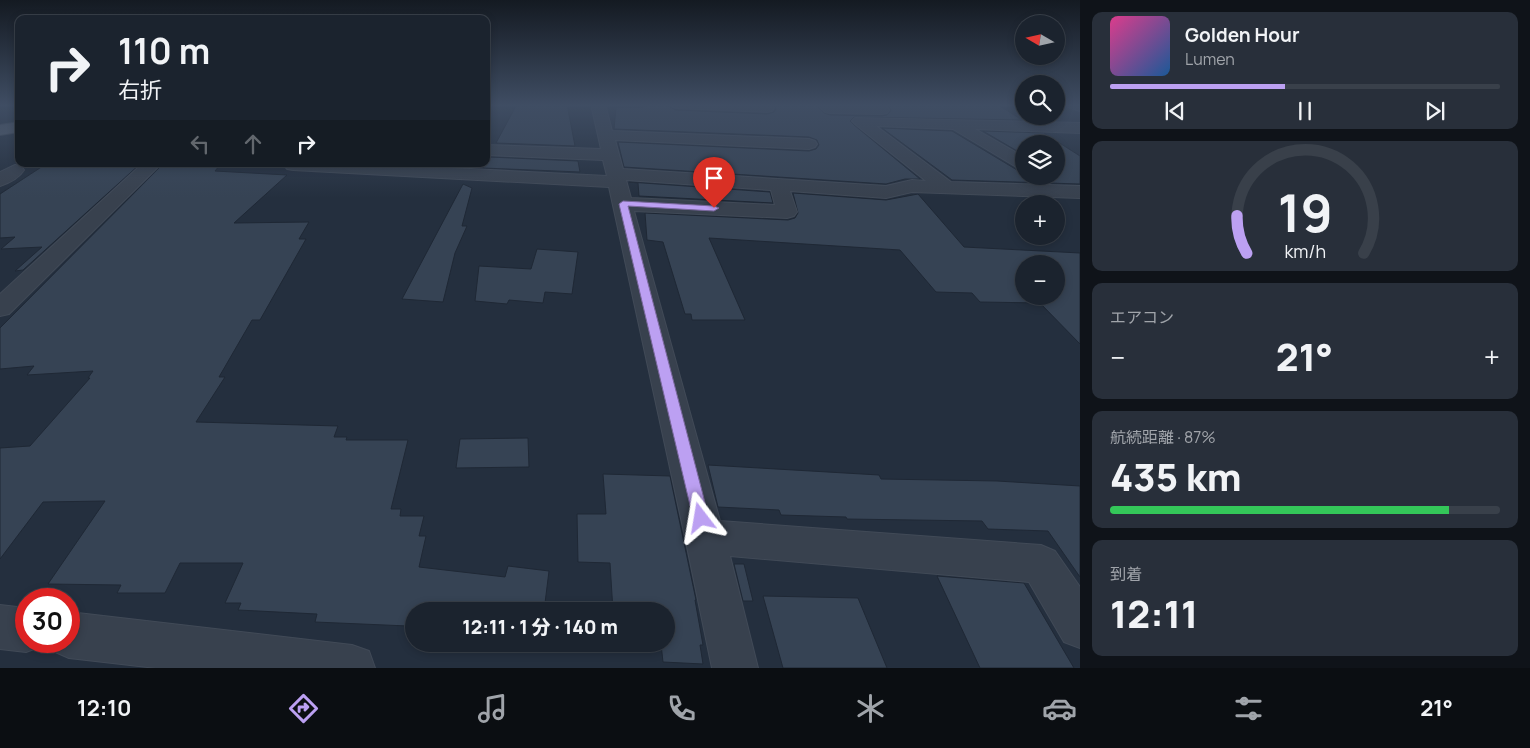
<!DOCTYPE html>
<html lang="ja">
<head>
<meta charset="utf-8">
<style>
	body { margin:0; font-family:Manrope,"Noto Sans JP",sans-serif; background:#282f3a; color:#f1f3f6; height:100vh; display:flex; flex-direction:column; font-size:19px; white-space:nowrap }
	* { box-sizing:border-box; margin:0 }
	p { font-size:16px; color:#a0a4aa }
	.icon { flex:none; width:28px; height:28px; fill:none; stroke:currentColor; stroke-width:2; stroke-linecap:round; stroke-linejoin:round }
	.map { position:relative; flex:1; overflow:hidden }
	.sheet { display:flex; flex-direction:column; gap:12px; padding:12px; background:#0f1319; width:450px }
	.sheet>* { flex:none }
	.banner { position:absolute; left:15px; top:15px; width:475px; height:152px; border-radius:10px; box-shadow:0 2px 8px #0003,0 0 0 1px #39404a; background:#1b232e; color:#f1f3f6; overflow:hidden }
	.needle { width:32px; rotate:279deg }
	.controls { position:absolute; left:1015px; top:15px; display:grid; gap:10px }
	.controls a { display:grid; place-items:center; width:50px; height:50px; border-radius:50%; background:#1b232e; box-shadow:0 2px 8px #0003,0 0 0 1px #39404a; font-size:25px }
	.speed { position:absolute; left:15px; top:588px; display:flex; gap:10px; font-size:25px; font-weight:700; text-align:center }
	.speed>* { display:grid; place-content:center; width:65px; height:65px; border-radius:50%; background:#1b232e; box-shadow:0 2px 8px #0003,0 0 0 1px #39404a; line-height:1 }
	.speed .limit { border:8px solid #d22; background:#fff; color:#111 }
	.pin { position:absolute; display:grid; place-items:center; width:42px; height:42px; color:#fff; margin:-51px -21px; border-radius:50% 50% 50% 0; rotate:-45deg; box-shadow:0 0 5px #0007 }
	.pin .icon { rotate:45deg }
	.me { position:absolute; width:55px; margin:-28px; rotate:346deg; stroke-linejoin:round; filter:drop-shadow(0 0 4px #0008) }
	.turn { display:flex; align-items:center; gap:18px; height:105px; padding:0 20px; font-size:22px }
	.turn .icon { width:65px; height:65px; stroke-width:2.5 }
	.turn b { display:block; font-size:35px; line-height:42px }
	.lanes { display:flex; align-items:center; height:48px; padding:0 20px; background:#0003; justify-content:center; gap:25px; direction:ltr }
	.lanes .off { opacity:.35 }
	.big { font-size:38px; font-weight:800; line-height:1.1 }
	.sheet .widget { flex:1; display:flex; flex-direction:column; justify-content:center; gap:8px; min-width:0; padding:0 18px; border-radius:10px; background:#282f3a }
	.sheet .dial { align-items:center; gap:0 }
	.dial svg { height:130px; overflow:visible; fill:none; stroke:#39404a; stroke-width:7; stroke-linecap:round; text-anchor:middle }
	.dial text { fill:#f1f3f6; stroke:none }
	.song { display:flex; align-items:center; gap:15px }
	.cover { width:60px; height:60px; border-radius:8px; background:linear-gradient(135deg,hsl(330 70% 55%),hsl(210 70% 35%)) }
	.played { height:5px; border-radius:2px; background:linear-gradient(90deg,#bca0f2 45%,#39404a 45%) }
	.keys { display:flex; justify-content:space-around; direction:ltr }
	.heat { display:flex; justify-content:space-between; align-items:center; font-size:28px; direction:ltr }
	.charge { height:8px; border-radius:4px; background:linear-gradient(90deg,#34c759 87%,#39404a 0) }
	.trip { position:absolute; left:405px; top:602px; width:270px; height:50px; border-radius:25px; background:#1b232e; box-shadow:0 2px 8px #0003,0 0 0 1px #39404a; font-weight:800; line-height:50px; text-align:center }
	.dock { display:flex; height:80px; justify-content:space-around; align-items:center; background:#0b0e12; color:#a0a4aa }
	.dock .icon { width:35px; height:35px }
	.dock .on { color:#bca0f2 }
	.dock b { font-size:22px; color:#f1f3f6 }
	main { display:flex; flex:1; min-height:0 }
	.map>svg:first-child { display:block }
	.building { fill:#364354; stroke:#1f2835; fill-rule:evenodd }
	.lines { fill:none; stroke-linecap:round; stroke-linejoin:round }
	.minor-casing { stroke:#414a57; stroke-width:2 }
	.major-casing { stroke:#414a57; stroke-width:2 }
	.minor { fill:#38414e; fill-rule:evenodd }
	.major { fill:#56606e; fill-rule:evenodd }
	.route { fill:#bca0f2; stroke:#7a689d }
</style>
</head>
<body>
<main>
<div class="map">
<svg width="1080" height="668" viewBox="0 0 1080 668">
	<rect width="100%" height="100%" fill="#242f3e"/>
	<g class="building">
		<polygon points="517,104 567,104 575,146 496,143"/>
		<polygon points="643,104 666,104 675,110 767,114 774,112 776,109 774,104 815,104 824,113 830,115 882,116 887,115 891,111 889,106 883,104 997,104 1022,120 854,117 850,121 854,125 920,179 905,179 886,184 624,167 618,142 809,151 816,149 819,145 817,140 809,137 614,129 616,107 643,107"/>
		<polygon points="882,128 952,131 1017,170 1024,171 1024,176 1056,176 1056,144 1024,144 1024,155 983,131 1044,133 1080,156 1080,184 952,180"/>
		<polygon points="489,157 578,161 580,172 483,168"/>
		<polygon points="46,164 140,164 23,270 15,271 42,247 1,249 15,237 0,238 0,194"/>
		<polygon points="163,164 221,164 215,171 287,175 234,223 309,222 299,239 306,239 260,320 252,320 219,377 225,377 196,422 338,426 334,437 347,437 346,440 408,440 391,509 401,509 400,516 424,516 419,536 426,536 419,567 505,577 508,566 549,571 544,611 414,611 414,632 408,632 408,626 315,622 317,614 238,610 241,603 225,603 243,563 180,563 165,593 117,593 121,585 48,584 105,501 43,502 0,559 0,448 30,446 90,378 88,378 93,371 27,375 34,366 0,369 0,328"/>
		<polygon points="629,182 770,192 773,203 639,196 638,183"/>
		<polygon points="463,184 472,188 462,226 467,226 455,253 443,302 402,299"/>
		<path d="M 793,193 L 886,200 L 918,194 L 964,247 L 1080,253 L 1080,344 L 1040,303 L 980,302 L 972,293 L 936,292 L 900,250 L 709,238 L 745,320 L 692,320 L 691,314 L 685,314 L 663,242 L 647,240 L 645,213 L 788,220 L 795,218 L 798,213 ZM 1024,264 L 1056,264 L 1056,296 L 1024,296 Z"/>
		<polygon points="537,249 578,252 572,294 545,292 543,303 509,300 507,304 475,301 479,266 531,269"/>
		<polygon points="528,438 529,467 456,468 460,439"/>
		<polygon points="708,465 879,475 881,479 997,481 1080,486 1080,577 1048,531 988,529 982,521 847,519 846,517 781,515 779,510 718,507"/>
		<polygon points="603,474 670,476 696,600 695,600 703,645 700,645 703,664 663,662 661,644 645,644 666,644 666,611 613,611 610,563 578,562 577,514 606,514"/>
		<polygon points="734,564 744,564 753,601 743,601"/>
		<polygon points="937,576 1024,583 1074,668 980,668"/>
		<polygon points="763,596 858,598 887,668 783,668"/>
	</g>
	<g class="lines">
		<g class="minor-casing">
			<g id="minor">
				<path d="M 591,104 L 605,104 L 612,131 L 809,139 L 815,141 L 817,144 L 815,147 L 809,149 L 615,140 L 623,169 L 886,186 L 912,180 L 926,181 L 855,124 L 852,121 L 855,118 L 1080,123 L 1080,133 L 975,129 L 1024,157 L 1024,169 L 1018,168 L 953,129 L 876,126 L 951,182 L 1080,186 L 1080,198 L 912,192 L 886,198 L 790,191 L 797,212 L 794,216 L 787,218 L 634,211 L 720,521 L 1041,545 L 1055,551 L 1080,587 L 1080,648 L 1064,642 L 1029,582 L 730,556 L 758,668 L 712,668 L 685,537 L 609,187 L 293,170 L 287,169 L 284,165 L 372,164 L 607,176 L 603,160 L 486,155 L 486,145 L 601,149 ZM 626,180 L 771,190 L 775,205 L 631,198 Z"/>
				<polygon points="668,104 772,104 774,108 772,111 767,112 675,108"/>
				<polygon points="817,104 882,106 887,107 889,110 887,113 882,114 830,113 825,112"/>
				<polygon points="1066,104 1080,104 1080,111 1068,107"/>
				<polygon points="142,164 161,164 9,314 0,316 0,294"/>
				<path d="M 15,165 L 21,166 L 24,170 C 19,178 9,183 0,186 L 0,172 Z"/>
				<polygon points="0,605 26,608 26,641 44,641 42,646 26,652 0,649"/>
				<polygon points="69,612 352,645 369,651 375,668 156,668 69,658 53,651 49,641 69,641"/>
			</g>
		</g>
		<g class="major-casing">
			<polygon id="major" points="19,122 19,132 0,135 0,125"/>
		</g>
		<use href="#minor" class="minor"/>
		<use href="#major" class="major"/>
	</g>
	<linearGradient id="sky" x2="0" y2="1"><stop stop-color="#141a22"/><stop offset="0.53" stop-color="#3f4d63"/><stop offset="1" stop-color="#3f4d63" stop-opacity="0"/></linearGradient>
	<rect width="1080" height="198" fill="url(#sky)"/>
	<polygon class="route" points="623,201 714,206 719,208 714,211 628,206 709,518 706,523 701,525 695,523 693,518 619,204"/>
</svg>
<div class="controls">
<a><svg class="needle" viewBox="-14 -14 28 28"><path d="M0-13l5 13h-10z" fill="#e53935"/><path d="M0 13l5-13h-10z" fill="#a0a4aa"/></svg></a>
<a><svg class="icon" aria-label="search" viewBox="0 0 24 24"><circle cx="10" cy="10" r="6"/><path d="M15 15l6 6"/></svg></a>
<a><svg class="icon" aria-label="layers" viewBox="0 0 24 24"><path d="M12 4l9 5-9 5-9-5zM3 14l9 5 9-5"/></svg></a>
<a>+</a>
<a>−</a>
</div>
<div class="speed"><div class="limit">30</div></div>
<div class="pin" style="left:714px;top:208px;background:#d93025"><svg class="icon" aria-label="arrive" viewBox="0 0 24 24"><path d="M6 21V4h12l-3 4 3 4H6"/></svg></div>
<svg class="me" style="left:701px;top:518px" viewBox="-20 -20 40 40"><path d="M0-17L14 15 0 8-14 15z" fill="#bca0f2" stroke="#fff" stroke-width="4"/></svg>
<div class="trip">12:11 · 1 分 · 140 m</div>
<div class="banner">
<div class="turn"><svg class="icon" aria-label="right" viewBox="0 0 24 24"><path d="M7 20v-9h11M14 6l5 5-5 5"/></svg><div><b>110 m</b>右折</div></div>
<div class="lanes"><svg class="icon off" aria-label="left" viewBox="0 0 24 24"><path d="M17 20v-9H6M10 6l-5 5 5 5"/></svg><svg class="icon off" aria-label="ahead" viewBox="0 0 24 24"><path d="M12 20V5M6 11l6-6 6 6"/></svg><svg class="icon" aria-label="right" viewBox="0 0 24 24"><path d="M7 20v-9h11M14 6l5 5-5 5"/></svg></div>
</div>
</div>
<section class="sheet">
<div class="widget">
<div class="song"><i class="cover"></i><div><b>Golden Hour</b><p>Lumen</p></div></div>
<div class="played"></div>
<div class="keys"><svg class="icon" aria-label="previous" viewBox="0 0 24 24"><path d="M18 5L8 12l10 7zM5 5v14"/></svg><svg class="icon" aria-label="pause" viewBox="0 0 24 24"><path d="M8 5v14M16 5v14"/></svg><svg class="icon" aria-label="next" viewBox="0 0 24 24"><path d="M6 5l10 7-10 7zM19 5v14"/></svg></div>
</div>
<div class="widget dial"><svg viewBox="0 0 100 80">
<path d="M14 69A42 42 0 1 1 86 69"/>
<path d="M14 69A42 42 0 0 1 8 46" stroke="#bca0f2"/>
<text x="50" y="56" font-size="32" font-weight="700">19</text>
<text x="50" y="72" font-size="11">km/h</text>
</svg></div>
<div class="widget"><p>エアコン</p>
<div class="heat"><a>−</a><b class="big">21°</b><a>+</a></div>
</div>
<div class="widget"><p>航続距離 · 87%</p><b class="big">435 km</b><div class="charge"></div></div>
<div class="widget"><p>到着</p><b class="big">12:11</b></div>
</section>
</main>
<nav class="dock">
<b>12:10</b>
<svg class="icon on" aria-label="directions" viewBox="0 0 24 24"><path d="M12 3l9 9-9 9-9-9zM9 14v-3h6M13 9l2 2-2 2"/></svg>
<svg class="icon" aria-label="music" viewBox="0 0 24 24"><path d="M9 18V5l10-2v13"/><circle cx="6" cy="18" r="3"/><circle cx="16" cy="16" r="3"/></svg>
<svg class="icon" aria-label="phone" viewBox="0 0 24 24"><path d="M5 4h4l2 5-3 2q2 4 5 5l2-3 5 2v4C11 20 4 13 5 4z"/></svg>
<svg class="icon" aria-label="climate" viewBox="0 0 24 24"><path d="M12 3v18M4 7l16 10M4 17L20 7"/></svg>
<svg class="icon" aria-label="car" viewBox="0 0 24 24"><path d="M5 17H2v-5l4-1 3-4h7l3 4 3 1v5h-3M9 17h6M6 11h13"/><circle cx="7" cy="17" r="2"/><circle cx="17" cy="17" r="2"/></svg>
<svg class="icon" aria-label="filters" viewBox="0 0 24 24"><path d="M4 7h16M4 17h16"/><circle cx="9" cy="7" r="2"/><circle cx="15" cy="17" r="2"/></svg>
<b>21°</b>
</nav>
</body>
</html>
